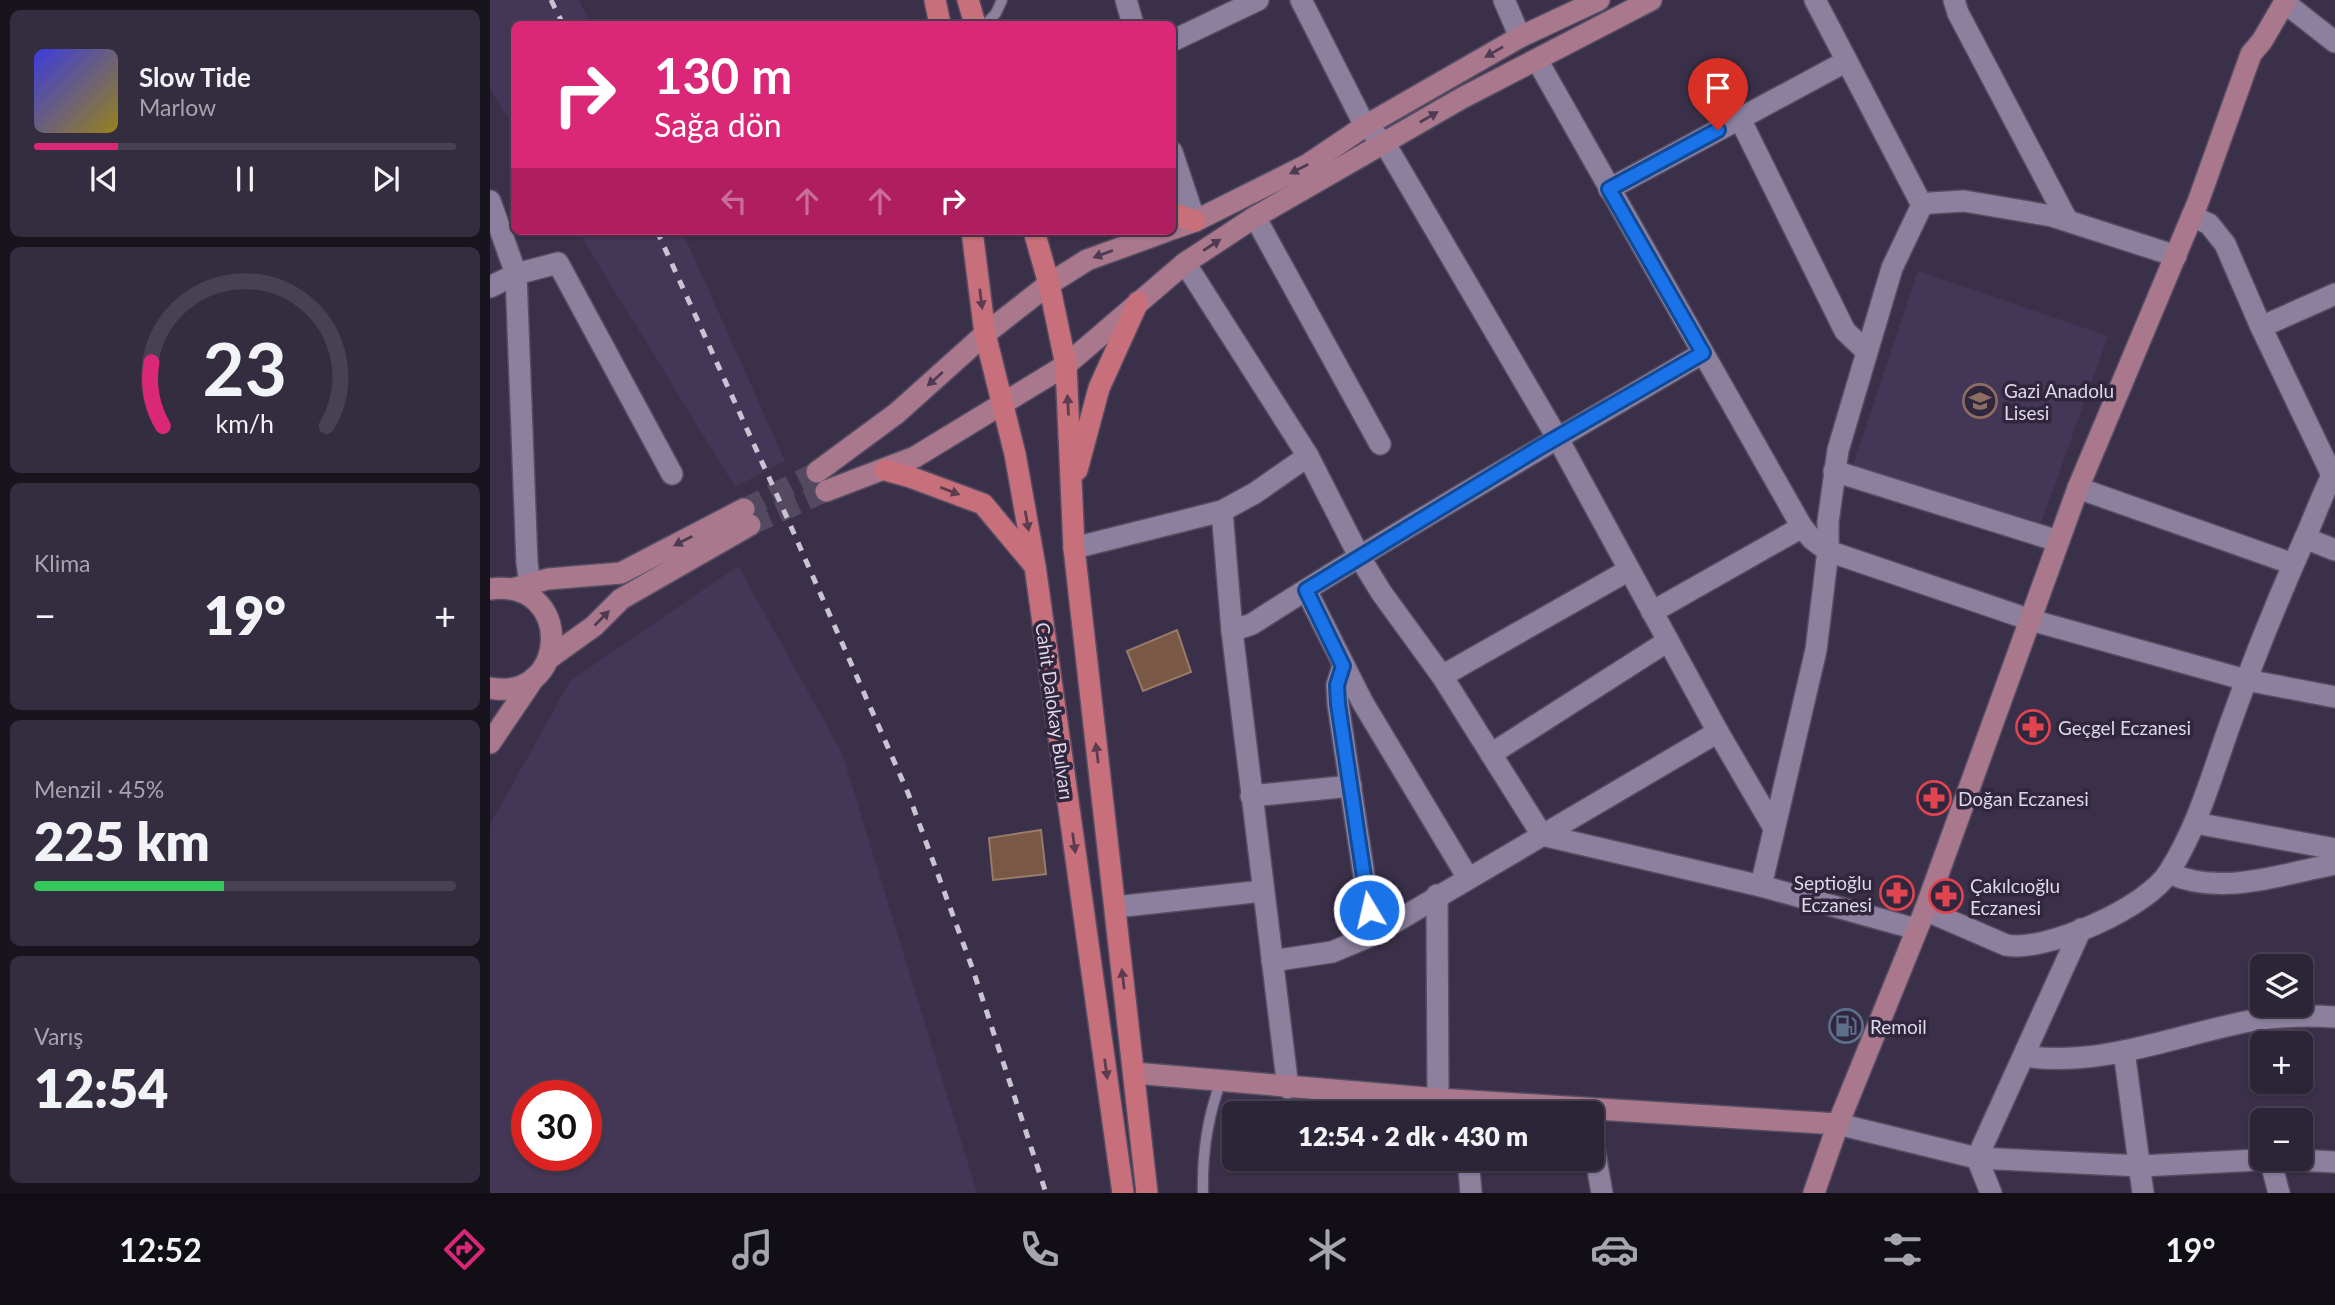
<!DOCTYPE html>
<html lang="tr">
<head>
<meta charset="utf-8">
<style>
	body { margin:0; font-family:Lato,sans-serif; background:#342c3f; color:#f1f3f6; height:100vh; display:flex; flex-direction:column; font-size:26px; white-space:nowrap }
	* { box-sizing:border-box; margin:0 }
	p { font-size:23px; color:#a6a4ad }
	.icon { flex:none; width:38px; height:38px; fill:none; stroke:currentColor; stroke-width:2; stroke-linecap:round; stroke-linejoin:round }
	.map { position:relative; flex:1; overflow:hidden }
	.side { display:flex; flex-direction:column; gap:10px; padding:10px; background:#18141e; width:490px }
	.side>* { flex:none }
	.guide { position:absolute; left:21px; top:21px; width:665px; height:214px; border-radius:10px; box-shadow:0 2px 5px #0004,0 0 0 2px #484152; background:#db2777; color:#fff; overflow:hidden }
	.tools { position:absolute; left:1760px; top:954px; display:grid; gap:14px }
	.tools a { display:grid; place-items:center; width:63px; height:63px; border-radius:10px; background:#2c2437; box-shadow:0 2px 5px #0004,0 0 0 2px #484152; font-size:35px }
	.speed { position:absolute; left:21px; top:1080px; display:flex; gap:14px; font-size:35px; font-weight:700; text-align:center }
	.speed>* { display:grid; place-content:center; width:91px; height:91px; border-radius:50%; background:#2c2437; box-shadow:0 2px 5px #0004,0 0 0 2px #484152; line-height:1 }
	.speed .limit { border:10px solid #d22; background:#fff; color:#111 }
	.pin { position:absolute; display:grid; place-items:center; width:60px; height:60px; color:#fff; margin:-72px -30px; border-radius:50% 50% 50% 0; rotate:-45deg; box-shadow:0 0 7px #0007 }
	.pin .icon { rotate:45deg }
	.me { position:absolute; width:77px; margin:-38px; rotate:351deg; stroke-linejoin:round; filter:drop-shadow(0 0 5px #0008) }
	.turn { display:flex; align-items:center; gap:24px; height:147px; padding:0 28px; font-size:32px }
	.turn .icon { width:91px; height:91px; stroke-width:2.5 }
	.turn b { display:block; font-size:49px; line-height:60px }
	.lanes { display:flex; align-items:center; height:66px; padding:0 28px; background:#0003; justify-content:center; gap:35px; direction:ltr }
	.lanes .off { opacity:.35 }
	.big { font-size:52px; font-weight:800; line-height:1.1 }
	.side .tile { flex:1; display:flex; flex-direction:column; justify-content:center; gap:10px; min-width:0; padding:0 24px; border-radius:10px; background:#342c3f }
	.side .dial { align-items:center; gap:0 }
	.dial svg { height:182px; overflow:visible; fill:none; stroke:#484152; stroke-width:7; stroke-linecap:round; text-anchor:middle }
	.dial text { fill:#f1f3f6; stroke:none }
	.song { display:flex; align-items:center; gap:21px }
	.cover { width:84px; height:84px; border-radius:10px; background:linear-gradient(135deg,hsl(240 70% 55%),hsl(50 70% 35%)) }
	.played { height:7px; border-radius:4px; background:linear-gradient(90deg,#db2777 20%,#484152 20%) }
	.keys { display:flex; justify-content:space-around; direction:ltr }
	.heat { display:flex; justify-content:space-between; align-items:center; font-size:38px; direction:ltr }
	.charge { height:10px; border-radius:5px; background:linear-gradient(90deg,#34c759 45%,#484152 0) }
	.trip { position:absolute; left:732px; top:1101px; width:382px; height:70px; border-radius:10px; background:#2c2437; box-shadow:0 2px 5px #0004,0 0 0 2px #484152; font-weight:800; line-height:70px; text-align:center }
	.menu { display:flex; height:112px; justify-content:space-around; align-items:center; background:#120e16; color:#a6a4ad }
	.menu .icon { width:49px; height:49px }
	.menu .current { color:#db2777 }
	.menu b { font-size:32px; color:#f1f3f6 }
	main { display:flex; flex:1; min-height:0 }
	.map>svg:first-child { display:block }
	.built { fill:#443656; fill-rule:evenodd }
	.building { fill:#795845; stroke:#997b69; stroke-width:2 }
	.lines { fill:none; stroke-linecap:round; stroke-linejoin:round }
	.secondary-tunnel { stroke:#534961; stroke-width:21; stroke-dasharray:21 10; stroke-linecap:butt }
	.lane-casing { stroke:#574d63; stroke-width:13 }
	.street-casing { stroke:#574d63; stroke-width:24 }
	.secondary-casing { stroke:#574d63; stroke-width:24 }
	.primary-casing { stroke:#574d63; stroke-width:24 }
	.lane { stroke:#8c809e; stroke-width:10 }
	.street { stroke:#8c809e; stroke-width:21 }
	.secondary { stroke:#aa788d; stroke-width:21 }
	.primary { stroke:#c7707b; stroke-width:21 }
	.rail { stroke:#c9c3d4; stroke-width:5; stroke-dasharray:9 9; stroke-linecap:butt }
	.oneway { fill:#4e3a52 }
	.oneway2 { fill:#5d3c50 }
	.route-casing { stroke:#114b97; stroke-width:18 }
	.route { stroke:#1a73e8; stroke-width:12 }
	.labels { text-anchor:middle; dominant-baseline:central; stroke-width:7; stroke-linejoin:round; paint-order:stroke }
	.poi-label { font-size:19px; fill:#ded8e8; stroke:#30263e; text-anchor:start }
	.street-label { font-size:19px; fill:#ded8e8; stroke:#30263e }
</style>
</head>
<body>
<main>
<section class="side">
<div class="tile">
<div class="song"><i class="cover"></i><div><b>Slow Tide</b><p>Marlow</p></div></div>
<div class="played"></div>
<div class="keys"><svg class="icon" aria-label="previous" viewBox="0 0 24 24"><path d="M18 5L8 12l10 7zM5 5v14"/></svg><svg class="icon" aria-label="pause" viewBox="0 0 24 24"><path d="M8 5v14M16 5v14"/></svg><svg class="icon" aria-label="next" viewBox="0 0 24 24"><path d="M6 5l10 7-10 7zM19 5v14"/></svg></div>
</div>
<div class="tile dial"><svg viewBox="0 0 100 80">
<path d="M14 69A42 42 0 1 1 86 69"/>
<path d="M14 69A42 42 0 0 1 9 41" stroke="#db2777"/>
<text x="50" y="56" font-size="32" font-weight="700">23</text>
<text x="50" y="72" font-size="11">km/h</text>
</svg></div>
<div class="tile"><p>Klima</p>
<div class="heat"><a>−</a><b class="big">19°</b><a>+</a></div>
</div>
<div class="tile"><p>Menzil · 45%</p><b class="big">225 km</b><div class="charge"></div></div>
<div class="tile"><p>Varış</p><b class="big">12:54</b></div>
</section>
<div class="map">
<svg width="1845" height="1193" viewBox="0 0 1845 1193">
	<rect width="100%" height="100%" fill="#3b3049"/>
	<g class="built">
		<polygon points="0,0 89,0 100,24 24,24 24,128 0,88"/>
		<polygon points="88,231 192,231 295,461 245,487"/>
		<polygon points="1428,271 1618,336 1551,523 1363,465"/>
		<path d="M 248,566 L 352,753 L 487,1193 L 0,1193 L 0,825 L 80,681 ZM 37,1096 L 96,1096 L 96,1155 L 37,1155 Z"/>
	</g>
	<g class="building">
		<polygon points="687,630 701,672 653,691 637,651"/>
		<polygon points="551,830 556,874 503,880 499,838"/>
	</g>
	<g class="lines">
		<g class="secondary-tunnel">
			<polyline points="254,509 327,472"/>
			<polyline points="260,525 336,491"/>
		</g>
		<g class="lane-casing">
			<g id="lane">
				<polyline points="496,24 506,13 512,0"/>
				<path d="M 713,1193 C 712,1154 717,1118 731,1081"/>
			</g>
		</g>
		<g class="street-casing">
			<g id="street">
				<polyline points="636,0 643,24"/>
				<polyline points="811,0 875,126 894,142 1068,439 1228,732 1284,828"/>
				<polyline points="1014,0 1030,37"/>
				<polyline points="1325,0 1432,205"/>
				<polyline points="1464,0 1468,13 1577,220"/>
				<polyline points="1799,6 1845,42"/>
				<polyline points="682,41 768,0"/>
				<polyline points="1047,60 1312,527 1322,539 1338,551 1541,620 1756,680 1845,697"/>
				<polyline points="1250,119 1355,331 1376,351"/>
				<polyline points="682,152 705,221"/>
				<polyline points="1119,189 1355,62"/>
				<polyline points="0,201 26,274 37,563 40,584"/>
				<polyline points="1702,216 1719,224 1735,244 1771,327 1842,475"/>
				<polyline points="765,217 890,444"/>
				<polyline points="695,263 818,456 869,556 891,592 952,676 1052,835 1271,886 1426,929"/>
				<polyline points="0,287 26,274 68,263 182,474"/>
				<polyline points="1771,327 1845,294"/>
				<polyline points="1344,471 1568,541"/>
				<polyline points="1588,488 1803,564"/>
				<polyline points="732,511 742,631 798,1088"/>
				<polyline points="1815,538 1845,550"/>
				<polyline points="584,548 732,511 765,493 818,456"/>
				<polyline points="816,590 873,703 978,878"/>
				<polyline points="1162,612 1312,527"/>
				<path d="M 742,631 L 762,624 C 910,529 1062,442 1213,353"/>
				<polyline points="853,666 847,685 848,704 883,935"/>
				<polyline points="952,676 1139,570"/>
				<polyline points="1001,754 1178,641"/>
				<polyline points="761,796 861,786"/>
				<polyline points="1705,823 1845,849"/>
				<path d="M 1679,873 C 1731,897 1791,874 1845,864"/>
				<polyline points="1271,886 1326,650 1338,551 1338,522 1348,450 1402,268 1432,205 1441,203 1474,201 1562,216 1686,256"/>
				<polyline points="947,895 948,1099"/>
				<polyline points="625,907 773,891"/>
				<path d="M 1435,910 L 1516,945 C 1555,953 1658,907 1679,872 C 1707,828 1721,778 1738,730 C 1761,665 1787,601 1815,538 C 1825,516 1833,492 1845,470"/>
				<polyline points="782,961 842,952 883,935 1228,732"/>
				<polyline points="1634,1051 1653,1193"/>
				<path d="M 1534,1056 C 1610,1068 1686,1035 1760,1021 C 1788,1016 1816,1015 1845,1017"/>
				<polyline points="1348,1124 1487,1158 1651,1166 1788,1159 1845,1162"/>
				<polyline points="1101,1131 1112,1193"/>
				<polyline points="978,1158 981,1193"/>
				<polyline points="1780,1159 1789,1193"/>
				<polyline points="1501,1193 1487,1158 1591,929"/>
			</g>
		</g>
		<g class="secondary-casing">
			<g id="secondary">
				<polyline points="682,229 705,221 817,165 875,126 1030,37 1109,0"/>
				<polyline points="327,472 407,413 495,334 559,284 597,260 677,231"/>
				<polyline points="336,491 425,457 576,365 695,263 765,217 972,98 1161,0"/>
				<path d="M 0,589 C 85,578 79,703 0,688"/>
				<polyline points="22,589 58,579 131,573 254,509"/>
				<polyline points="58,659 104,626 131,599 260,525"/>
				<polyline points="0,743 44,678"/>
				<polyline points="644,1073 948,1099 1348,1124"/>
				<polyline points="1324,1193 1348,1124 1435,910 1588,488 1708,202 1761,54 1772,41 1796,0"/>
			</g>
		</g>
		<g class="primary-casing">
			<g id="primary">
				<polyline points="445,0 450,24"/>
				<polyline points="478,0 485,24"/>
				<polyline points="682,213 705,221"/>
				<polyline points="482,231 495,334 525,454 545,566 633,1193"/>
				<polyline points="544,231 559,284 576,365 584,548 657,1193"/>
				<polyline points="395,470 420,477 493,504 544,565"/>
				<polyline points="587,470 609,388 648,302"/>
			</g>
		</g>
		<use href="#lane" class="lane"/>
		<use href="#street" class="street"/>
		<use href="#secondary" class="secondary"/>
		<use href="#primary" class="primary"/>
		<g class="rail">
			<polyline points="61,0 73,24"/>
			<polyline points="167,231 291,504 418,793 483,970 556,1193"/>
		</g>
	</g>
	<defs><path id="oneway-solid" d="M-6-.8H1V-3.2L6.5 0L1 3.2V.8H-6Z" transform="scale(1.75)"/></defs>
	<g class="oneway">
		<use href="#oneway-solid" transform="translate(1004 52) rotate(150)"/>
		<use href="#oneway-solid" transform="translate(939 117) rotate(-30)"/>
		<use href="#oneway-solid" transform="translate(809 169) rotate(153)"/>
		<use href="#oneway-solid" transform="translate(722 245) rotate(-33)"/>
		<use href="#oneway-solid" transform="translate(613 254) rotate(160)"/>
		<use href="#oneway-solid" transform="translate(445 379) rotate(138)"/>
		<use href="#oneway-solid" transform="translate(193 541) rotate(153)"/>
		<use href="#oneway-solid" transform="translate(112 618) rotate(-45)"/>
	</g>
	<g class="oneway2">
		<use href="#oneway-solid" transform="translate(491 299) rotate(83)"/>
		<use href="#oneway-solid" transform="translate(578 405) rotate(-93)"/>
		<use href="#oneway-solid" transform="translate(460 491) rotate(21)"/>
		<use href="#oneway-solid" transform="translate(537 521) rotate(80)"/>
		<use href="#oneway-solid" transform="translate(607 753) rotate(-97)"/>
		<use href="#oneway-solid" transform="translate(584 843) rotate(82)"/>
		<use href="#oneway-solid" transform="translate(633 979) rotate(-97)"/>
		<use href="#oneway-solid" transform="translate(616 1069) rotate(82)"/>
	</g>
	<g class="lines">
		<g class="route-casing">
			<polyline id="route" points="879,910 848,704 847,685 853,666 816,590 1047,449 1213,353 1119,189 1228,130"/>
		</g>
		<use href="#route" class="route"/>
	</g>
	<defs>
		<g id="school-ring" transform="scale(1.75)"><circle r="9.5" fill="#30263e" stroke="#8d6e63" stroke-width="1.5"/><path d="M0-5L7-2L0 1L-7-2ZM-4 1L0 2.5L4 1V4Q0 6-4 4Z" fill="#8d6e63"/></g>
		<g id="pharmacy-ring" transform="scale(1.75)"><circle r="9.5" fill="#30263e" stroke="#e0444e" stroke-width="1.5"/><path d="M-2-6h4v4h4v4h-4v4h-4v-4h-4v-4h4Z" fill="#e0444e"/></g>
		<g id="fuel-ring" transform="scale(1.75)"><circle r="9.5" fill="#30263e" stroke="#5c6f8a" stroke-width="1.5"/><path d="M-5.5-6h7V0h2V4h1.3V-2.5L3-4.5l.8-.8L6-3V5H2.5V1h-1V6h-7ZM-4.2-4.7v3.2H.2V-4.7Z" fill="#5c6f8a"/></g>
	</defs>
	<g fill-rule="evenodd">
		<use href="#school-ring" x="1490" y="401"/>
		<use href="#pharmacy-ring" x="1543" y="727"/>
		<use href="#pharmacy-ring" x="1444" y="798"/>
		<use href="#pharmacy-ring" x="1407" y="893"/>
		<use href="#pharmacy-ring" x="1456" y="896"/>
		<use href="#fuel-ring" x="1356" y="1026"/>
	</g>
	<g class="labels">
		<g class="poi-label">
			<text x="1514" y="390">Gazi Anadolu<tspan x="1514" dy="22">Lisesi</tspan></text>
			<text x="1568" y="727">Geçgel Eczanesi</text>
			<text x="1468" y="798">Doğan Eczanesi</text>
			<text x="1382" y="882" text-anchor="end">Septioğlu<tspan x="1382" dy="22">Eczanesi</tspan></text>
			<text x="1480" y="885">Çakılcıoğlu<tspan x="1480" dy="22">Eczanesi</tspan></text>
			<text x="1380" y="1026">Remoil</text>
		</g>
		<g class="street-label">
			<text transform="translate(565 711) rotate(82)">Cahit Dalokay Bulvarı</text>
		</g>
	</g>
</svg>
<div class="tools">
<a><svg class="icon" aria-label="layers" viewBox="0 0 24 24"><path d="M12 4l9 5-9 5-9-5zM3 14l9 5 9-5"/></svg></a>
<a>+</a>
<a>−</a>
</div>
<div class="speed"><div class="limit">30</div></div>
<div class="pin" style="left:1228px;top:130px;background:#d93025"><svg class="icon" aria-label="arrive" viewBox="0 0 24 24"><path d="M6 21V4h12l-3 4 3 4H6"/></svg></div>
<svg class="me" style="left:879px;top:910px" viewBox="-20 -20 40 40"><circle r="17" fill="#1a73e8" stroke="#fff" stroke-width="3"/><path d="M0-11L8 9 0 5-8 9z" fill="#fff"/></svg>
<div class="trip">12:54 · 2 dk · 430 m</div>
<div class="guide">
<div class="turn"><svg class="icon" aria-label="right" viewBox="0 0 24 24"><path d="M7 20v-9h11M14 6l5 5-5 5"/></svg><div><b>130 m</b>Sağa dön</div></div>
<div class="lanes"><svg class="icon off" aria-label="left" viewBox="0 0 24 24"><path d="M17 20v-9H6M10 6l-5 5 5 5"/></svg><svg class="icon off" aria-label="ahead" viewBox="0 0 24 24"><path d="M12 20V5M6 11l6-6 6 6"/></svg><svg class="icon off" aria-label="ahead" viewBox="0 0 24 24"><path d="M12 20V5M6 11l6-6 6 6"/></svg><svg class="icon" aria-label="right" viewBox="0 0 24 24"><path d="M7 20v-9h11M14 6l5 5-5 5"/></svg></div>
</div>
</div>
</main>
<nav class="menu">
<b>12:52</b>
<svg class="icon current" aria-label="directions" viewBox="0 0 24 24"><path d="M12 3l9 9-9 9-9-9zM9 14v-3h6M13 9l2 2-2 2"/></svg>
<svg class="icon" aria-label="music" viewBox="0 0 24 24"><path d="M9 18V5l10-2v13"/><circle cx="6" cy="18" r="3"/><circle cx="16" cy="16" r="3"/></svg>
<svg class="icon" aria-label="phone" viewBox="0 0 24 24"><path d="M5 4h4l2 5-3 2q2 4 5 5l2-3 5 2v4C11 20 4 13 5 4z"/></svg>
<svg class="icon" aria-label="climate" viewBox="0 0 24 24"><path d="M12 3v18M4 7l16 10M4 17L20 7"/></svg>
<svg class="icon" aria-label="car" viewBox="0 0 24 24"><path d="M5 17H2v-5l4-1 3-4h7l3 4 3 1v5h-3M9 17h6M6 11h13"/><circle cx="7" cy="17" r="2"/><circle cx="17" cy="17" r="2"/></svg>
<svg class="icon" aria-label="filters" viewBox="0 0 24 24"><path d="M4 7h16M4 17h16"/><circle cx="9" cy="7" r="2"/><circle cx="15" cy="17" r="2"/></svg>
<b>19°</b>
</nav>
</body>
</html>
